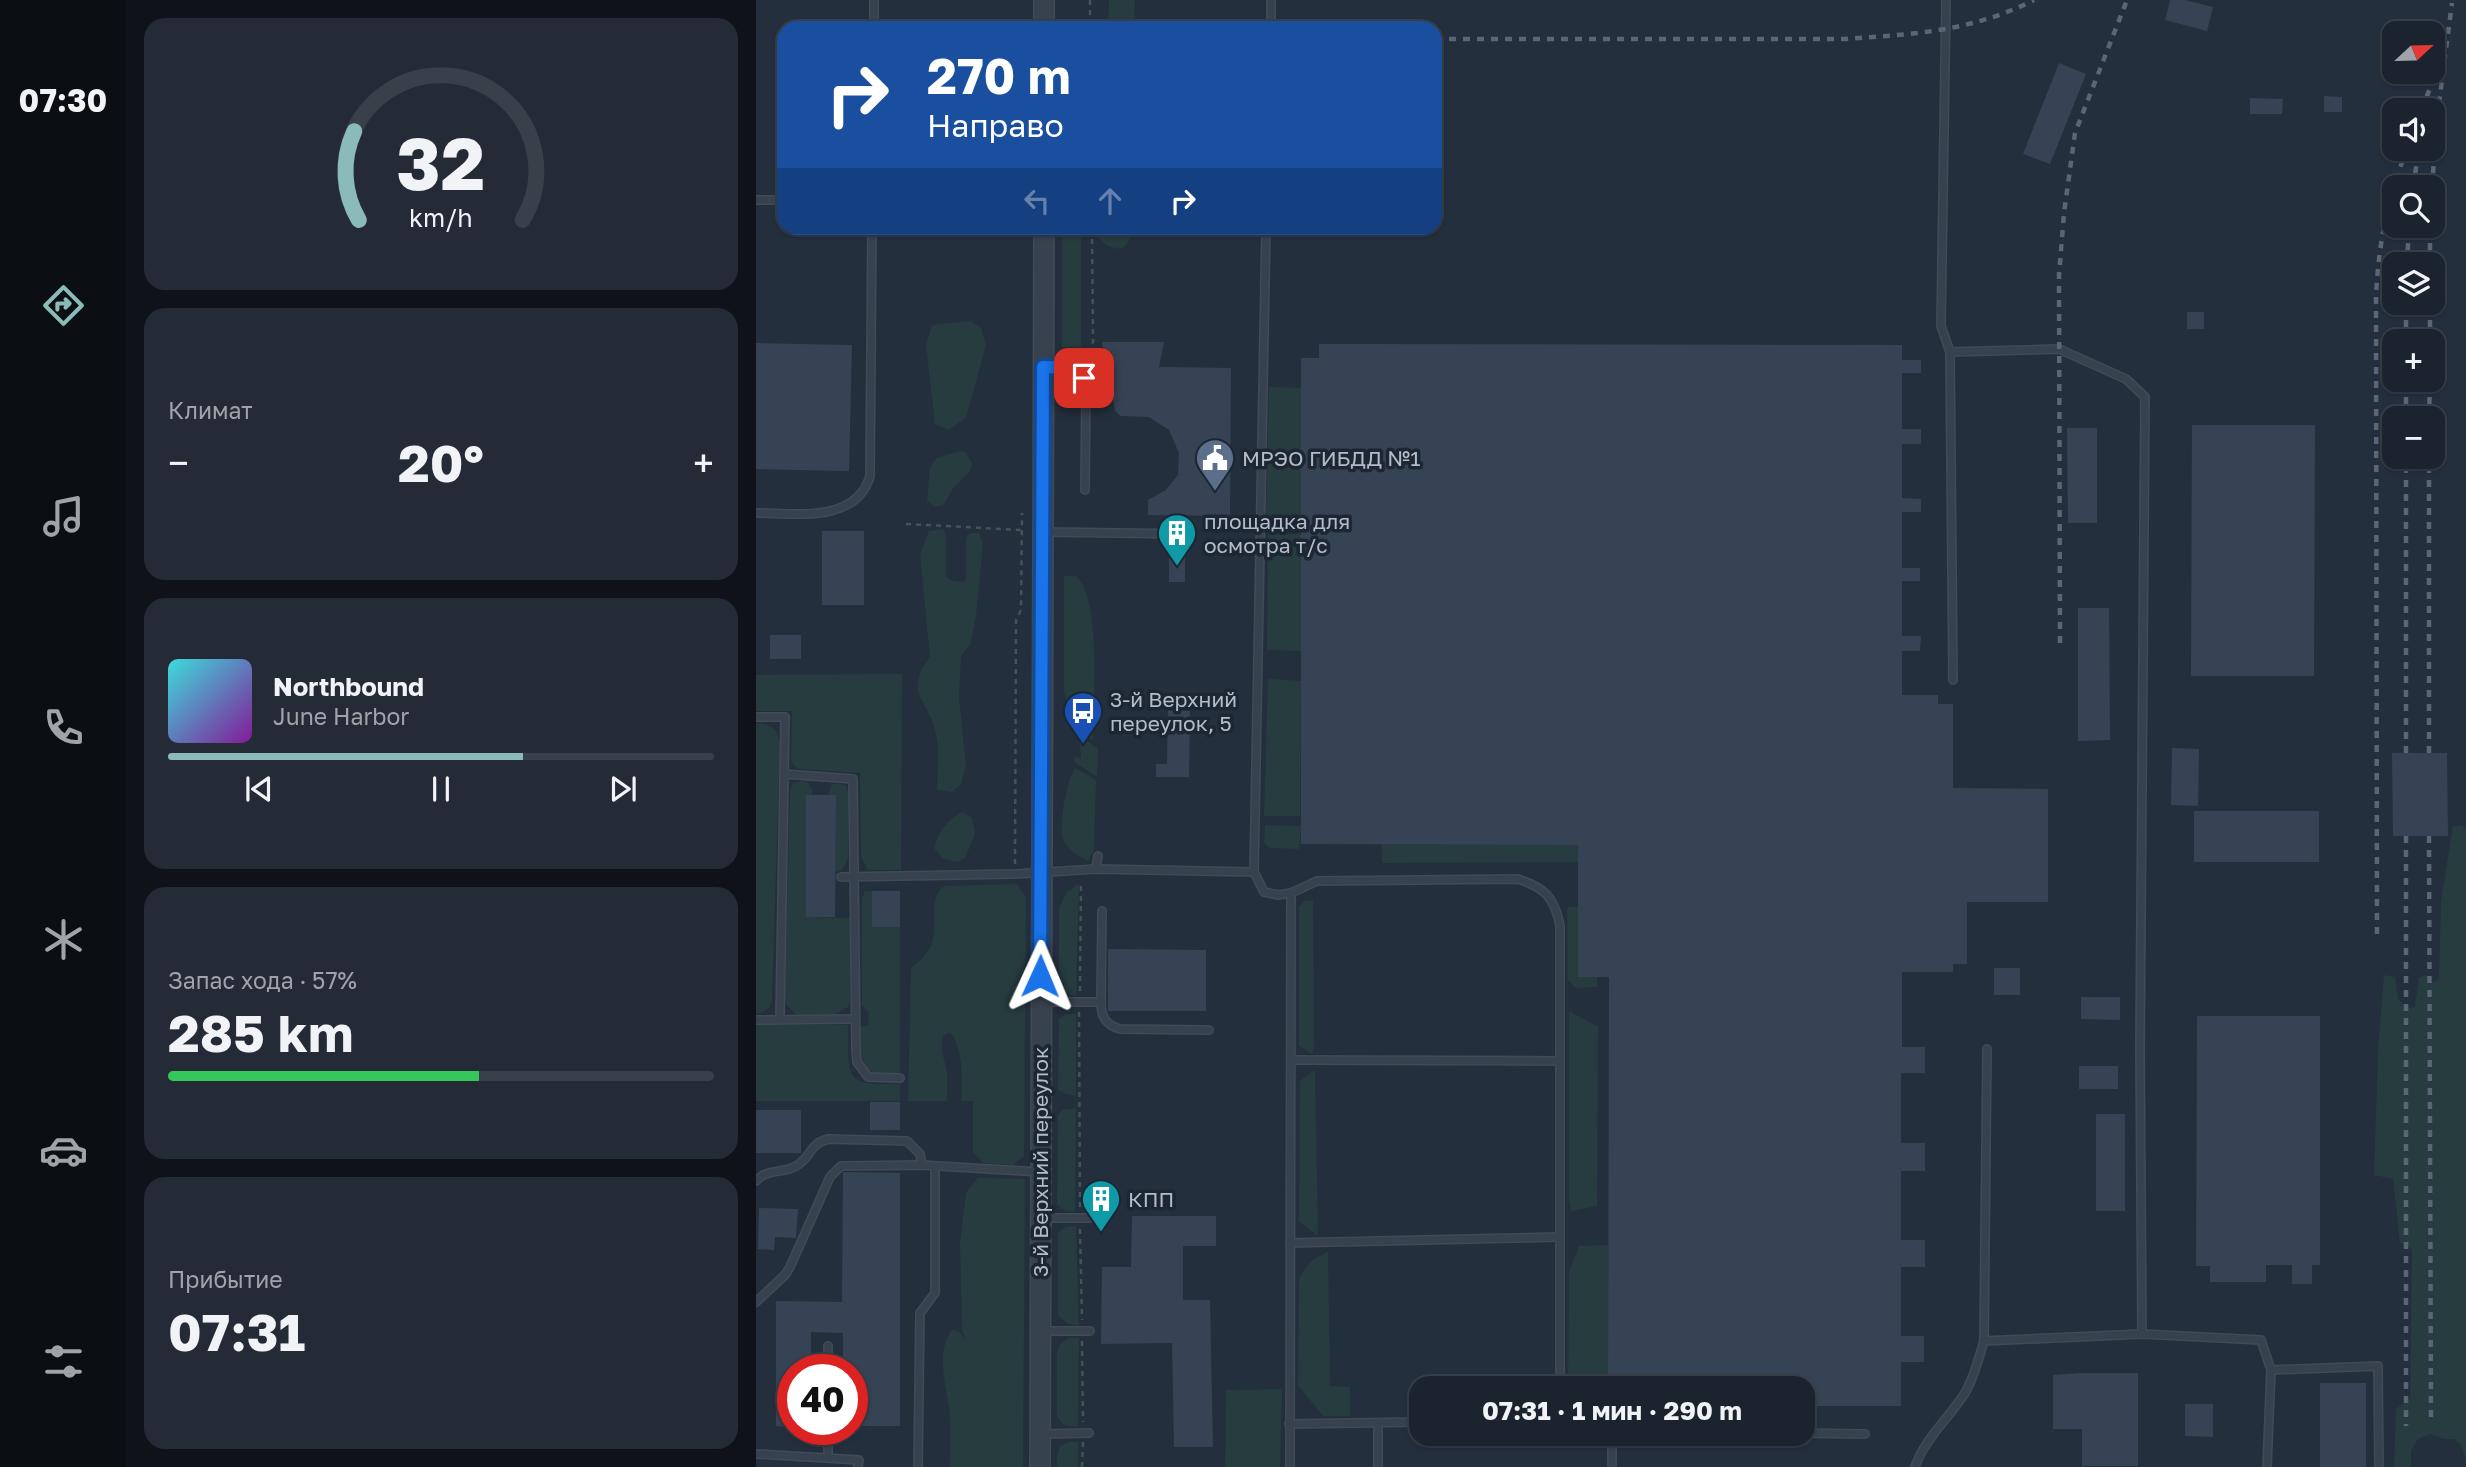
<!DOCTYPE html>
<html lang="ru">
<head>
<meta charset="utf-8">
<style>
	body { margin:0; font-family:"Golos Text",sans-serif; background:#242b36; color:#f1f3f6; height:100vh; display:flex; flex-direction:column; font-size:26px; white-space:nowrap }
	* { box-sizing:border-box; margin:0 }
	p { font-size:23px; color:#a0a4aa }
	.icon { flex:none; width:38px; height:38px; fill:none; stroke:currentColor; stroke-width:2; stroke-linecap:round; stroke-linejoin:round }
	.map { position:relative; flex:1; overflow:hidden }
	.sheet { display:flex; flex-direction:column; gap:18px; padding:18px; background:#0f1319; width:630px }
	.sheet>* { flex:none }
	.top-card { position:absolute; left:21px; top:21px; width:665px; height:214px; border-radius:21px; box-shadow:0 2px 5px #0004,0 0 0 2px #39404a; background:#1a4fa0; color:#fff; overflow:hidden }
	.needle { width:46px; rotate:68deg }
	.fabs { position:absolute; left:1626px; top:21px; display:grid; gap:14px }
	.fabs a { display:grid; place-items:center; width:63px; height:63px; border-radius:14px; background:#1b232e; box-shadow:0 2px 5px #0004,0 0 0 2px #39404a; font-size:35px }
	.speed { position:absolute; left:21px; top:1354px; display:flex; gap:14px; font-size:35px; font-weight:700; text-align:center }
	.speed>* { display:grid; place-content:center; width:91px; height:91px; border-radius:50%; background:#1b232e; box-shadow:0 2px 5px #0004,0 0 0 2px #39404a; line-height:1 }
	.speed .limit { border:10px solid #d22; background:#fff; color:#111 }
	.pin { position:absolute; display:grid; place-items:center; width:60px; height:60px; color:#fff; margin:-30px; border-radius:14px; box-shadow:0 4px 10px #0006 }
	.me { position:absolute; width:77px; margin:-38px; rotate:1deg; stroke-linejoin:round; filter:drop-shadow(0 0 5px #0008) }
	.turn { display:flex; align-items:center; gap:24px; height:147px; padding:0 35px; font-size:32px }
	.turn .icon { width:91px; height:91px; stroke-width:2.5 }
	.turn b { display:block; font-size:49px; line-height:60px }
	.lanes { display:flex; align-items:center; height:66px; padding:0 35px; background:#0003; justify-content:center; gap:35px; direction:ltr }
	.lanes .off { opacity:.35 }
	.big { font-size:52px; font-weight:700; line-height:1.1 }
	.sheet .widget { flex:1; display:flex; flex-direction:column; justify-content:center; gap:10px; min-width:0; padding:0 24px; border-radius:21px; background:#242b36 }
	.sheet .dial { align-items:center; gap:0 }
	.dial svg { height:182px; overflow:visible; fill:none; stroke:#39404a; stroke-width:7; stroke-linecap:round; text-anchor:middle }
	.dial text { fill:#f1f3f6; stroke:none }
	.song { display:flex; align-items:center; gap:21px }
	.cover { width:84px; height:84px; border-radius:10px; background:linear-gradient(135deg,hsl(180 70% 55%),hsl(290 70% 35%)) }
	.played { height:7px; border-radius:4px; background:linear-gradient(90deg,#8bbbb9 65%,#39404a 65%) }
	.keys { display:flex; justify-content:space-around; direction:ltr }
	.heat { display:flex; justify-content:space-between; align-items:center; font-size:38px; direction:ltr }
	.charge { height:10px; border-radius:5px; background:linear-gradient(90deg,#34c759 57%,#39404a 0) }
	.trip { position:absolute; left:653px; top:1376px; width:406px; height:70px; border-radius:21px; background:#1b232e; box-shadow:0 2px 5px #0004,0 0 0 2px #39404a; font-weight:700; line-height:70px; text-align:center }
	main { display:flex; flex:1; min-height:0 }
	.tabs { display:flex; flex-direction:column; width:126px; justify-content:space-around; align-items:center; background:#0b0e12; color:#a0a4aa }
	.tabs .icon { width:49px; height:49px }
	.tabs .on { color:#8bbbb9 }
	.tabs b { font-size:32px; color:#f1f3f6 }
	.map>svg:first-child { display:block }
	.green { fill:#263c3f }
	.building { fill:#364354 }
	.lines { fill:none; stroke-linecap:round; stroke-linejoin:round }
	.service-casing { stroke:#414a57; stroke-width:10 }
	.tertiary-casing { stroke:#414a57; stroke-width:22 }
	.path { stroke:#3f5557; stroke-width:2.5; stroke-dasharray:5 5; stroke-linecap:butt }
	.service { stroke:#38414e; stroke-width:7 }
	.tertiary { stroke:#38414e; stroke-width:19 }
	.rail { stroke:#5a6575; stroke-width:4.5; stroke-dasharray:7 7; stroke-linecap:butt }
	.route-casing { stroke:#114b97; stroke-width:18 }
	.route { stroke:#1a73e8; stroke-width:12 }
	.labels { text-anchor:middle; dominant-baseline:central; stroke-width:7; stroke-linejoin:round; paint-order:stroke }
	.poi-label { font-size:21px; fill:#b4bcc9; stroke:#1d2633; text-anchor:start }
	.street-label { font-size:21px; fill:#b4bcc9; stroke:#1d2633 }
</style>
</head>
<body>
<main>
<nav class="tabs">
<b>07:30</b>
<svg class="icon on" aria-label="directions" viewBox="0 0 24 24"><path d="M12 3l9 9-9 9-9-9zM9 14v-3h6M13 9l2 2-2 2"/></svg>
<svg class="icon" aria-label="music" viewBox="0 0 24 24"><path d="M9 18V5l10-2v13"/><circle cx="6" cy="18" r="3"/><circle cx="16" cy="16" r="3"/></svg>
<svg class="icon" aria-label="phone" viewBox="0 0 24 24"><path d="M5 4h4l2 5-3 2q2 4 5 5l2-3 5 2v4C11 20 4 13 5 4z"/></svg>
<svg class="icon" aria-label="climate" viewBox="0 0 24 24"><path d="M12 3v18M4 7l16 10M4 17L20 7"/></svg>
<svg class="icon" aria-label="car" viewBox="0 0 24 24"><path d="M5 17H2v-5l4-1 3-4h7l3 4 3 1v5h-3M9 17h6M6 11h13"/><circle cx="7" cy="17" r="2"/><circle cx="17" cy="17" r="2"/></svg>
<svg class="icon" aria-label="filters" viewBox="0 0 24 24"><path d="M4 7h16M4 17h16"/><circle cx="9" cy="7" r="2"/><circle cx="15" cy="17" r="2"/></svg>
</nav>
<section class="sheet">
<div class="widget dial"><svg viewBox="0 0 100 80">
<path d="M14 69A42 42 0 1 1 86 69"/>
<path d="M14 69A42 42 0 0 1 12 30" stroke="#8bbbb9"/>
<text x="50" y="56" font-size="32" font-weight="700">32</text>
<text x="50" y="72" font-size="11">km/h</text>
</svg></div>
<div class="widget"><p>Климат</p>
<div class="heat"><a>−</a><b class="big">20°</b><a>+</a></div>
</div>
<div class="widget">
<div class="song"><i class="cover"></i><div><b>Northbound</b><p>June Harbor</p></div></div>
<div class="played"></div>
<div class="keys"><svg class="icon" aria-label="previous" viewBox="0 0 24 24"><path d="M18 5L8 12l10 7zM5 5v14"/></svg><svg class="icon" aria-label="pause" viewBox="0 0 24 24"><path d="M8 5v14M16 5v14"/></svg><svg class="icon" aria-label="next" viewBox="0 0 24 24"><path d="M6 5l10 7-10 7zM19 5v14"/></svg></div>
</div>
<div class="widget"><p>Запас хода · 57%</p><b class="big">285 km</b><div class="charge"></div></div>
<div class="widget"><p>Прибытие</p><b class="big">07:31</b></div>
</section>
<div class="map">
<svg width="1710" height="1467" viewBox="0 0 1710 1467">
	<rect width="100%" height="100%" fill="#242f3e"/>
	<g class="green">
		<polygon points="353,0 379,0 378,28 352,28"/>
		<rect x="306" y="228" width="19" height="119"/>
		<path d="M 336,228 L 377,228 C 377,237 372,243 365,249 C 351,248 342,240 336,228 Z"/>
		<polygon points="215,321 225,328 230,345 210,418 192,430 179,424 170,345 176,325"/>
		<polygon points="513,387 545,388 545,521 510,521"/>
		<polygon points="204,451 210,453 216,463 215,470 198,487 188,504 180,507 171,501 174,467 181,458"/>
		<path d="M 187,529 L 190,535 L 190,576 L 194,580 L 206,582 L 210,580 L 210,538 L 214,533 L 223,533 L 227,544 L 220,616 L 214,645 L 205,655 L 203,699 L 210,765 L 205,784 L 196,792 L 181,790 C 181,772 184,751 180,734 C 173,698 146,695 174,657 L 164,555 L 173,531 Z"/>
		<polygon points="512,534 545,534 545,651 511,650"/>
		<path d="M 308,576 L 320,576 C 346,599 337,703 337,739 L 319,736 L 308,691 Z"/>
		<polygon points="146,674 145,870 112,870 105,857 104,773 43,769 38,766 35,759 36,711 0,711 0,675"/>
		<polygon points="512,679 545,681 544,816 508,816"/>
		<path d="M 0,723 C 16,723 23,730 24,746 L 16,998 C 15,1008 10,1013 0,1014 Z"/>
		<polygon points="324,741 333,742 342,749 341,776 319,763 318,757 325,758"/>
		<path d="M 319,768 L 340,780 L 338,850 L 332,861 C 322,856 311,850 307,839 C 302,825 311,779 319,768 Z"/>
		<polygon points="46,781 52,783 56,789 56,795 50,796 50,917 94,918 94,1001 92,1007 78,1015 41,1015 30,1004 29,996 34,791 37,783"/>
		<polygon points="76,784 84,784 90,786 93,796 92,858 86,870 79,872 80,796 72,795"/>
		<path d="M 206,812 L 216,818 L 219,834 L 209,858 L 202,862 L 186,858 L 178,848 C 183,832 191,820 206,812 Z"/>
		<polygon points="509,825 545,826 543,849 514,848 508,843"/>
		<polygon points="1706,825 1710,829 1710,1458 1704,1444 1698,1439 1687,1439 1675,1434 1662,1439 1655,1451 1655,1467 1638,1467 1640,1409 1654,1399 1656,1249 1644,1243 1637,1179 1618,1175 1622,1050 1628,975 1639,977 1642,999 1651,1008 1659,1007 1663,978 1669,975 1677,982 1683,979 1685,901 1697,826"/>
		<polygon points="626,844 822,845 822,862 626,863"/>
		<path d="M 261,884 L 270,897 L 268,1156 L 257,1165 L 227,1163 L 217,1152 L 217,1101 L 205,1101 C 206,1080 208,1049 194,1032 L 187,1036 C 184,1049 188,1058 191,1071 C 192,1080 191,1091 191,1101 L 152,1101 L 155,968 C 161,963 168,957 172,951 C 186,931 169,902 188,886 Z"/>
		<polygon points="323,884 320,996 310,994 303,988 303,908 311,892"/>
		<path d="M 109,891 L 116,891 L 116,927 L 144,927 L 144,1073 C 137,1073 127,1075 120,1073 C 101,1068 105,1040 105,1026 L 112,1026 L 113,1013 L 106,1005 L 106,898 Z"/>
		<polygon points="557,900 558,1048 556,1054 543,1046 543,907 548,901"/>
		<polygon points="811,907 822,907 822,977 841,977 841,987 820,988 812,980"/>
		<polygon points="813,1011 842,1027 841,1206 815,1211 813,1199"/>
		<polygon points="310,1014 320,1014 320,1096 310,1094 302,1090 303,1019"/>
		<path d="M 0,1025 L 92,1025 C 93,1078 86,1086 144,1084 L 144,1101 L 0,1101 Z"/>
		<polygon points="559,1070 562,1236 543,1221 544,1081"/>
		<polygon points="320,1108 319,1212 310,1211 301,1205 302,1115 306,1110"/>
		<path d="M 222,1178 L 269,1179 L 267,1467 L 194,1467 C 194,1450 195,1433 194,1417 C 192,1391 178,1353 196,1330 L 202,1331 L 210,1340 L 206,1329 L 204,1242 L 210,1193 Z"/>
		<polygon points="320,1226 323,1326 311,1323 302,1315 302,1233 310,1227"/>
		<polygon points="852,1245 852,1388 812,1388 813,1272 823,1246"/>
		<path d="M 572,1252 L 574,1386 L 594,1387 L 594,1416 L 567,1416 L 542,1385 L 543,1280 C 549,1265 556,1259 572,1252 Z"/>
		<polygon points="313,1338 323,1338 322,1427 307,1425 301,1416 301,1353 304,1344"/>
		<polygon points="526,1389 524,1467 469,1467 470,1390"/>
		<polygon points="313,1442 322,1442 322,1467 301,1467 301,1456 304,1446"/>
	</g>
	<g class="building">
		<polygon points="1414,0 1429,0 1457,7 1451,31 1409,20"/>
		<polygon points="1303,63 1330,74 1294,164 1267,154"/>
		<polygon points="1568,96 1586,97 1586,112 1568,112"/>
		<polygon points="1494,98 1527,99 1526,114 1494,114"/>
		<rect x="1431" y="312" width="17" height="17"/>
		<polygon points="346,342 408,342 403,367 475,368 474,516 392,515 392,500 410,490 422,475 423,453 413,430 393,417 365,416 359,411"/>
		<polygon points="0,343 96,345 93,471 0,469"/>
		<polygon points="563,344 1146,345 1146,360 1165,360 1165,373 1146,373 1146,429 1165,429 1165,444 1146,444 1146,498 1165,499 1165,512 1146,512 1146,568 1164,568 1164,581 1146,581 1146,636 1165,636 1164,651 1146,651 1146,695 1182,695 1182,704 1197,704 1197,788 1292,789 1292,902 1211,902 1211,964 1197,964 1197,972 1146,972 1146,1047 1169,1047 1169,1073 1145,1073 1145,1143 1169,1143 1169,1171 1145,1171 1145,1240 1169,1240 1169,1267 1145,1267 1145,1336 1168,1336 1168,1362 1145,1362 1145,1406 1046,1406 1046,1388 852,1388 853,977 822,977 822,845 545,844 545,358 563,358"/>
		<polygon points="1436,425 1559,425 1558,676 1435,676"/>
		<polygon points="1311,428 1341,428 1341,523 1312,523"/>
		<rect x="66" y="531" width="42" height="74"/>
		<rect x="413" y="551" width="16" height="31"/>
		<polygon points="1322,608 1353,608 1354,740 1322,741"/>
		<rect x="14" y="635" width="31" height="24"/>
		<polygon points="412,710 434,711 433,777 400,777 400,764 411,764"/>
		<polygon points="1416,748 1443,749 1442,806 1415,805"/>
		<polygon points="1636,753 1691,753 1692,836 1637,836"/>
		<polygon points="50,795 80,795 79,917 50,917"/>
		<rect x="1438" y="811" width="125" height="51"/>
		<rect x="116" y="891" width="28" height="36"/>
		<polygon points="352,949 450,950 450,1011 352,1011"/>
		<rect x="1238" y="968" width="26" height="27"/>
		<polygon points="1325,997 1364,997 1364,1020 1325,1019"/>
		<polygon points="1441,1016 1564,1016 1564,1265 1556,1265 1556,1284 1536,1284 1536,1265 1510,1265 1510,1282 1454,1282 1454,1266 1440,1266"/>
		<rect x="1323" y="1066" width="39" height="23"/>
		<rect x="114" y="1102" width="30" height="28"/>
		<rect x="0" y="1110" width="45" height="43"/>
		<rect x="1340" y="1114" width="29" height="97"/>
		<polygon points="87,1172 144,1173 144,1426 96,1426 96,1370 87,1370 87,1333 55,1332 55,1370 37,1370 37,1427 20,1426 20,1301 86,1302"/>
		<polygon points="3,1208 42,1209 40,1238 19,1237 18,1250 2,1249"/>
		<polygon points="376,1216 460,1216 460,1246 427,1246 427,1300 454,1300 457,1447 418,1447 416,1343 345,1344 346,1267 375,1267"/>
		<polygon points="1325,1373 1382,1373 1382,1466 1326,1466 1326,1429 1297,1429 1297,1375"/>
		<rect x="1564" y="1383" width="46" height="84"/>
		<polygon points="1429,1404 1457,1404 1457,1437 1429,1436"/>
	</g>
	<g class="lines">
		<g class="service-casing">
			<g id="service">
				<polyline points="1190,0 1185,326 1194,352 1197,680"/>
				<polyline points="118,28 118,0"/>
				<polyline points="515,28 515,0"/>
				<polyline points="0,200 28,200"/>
				<polyline points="510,228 498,872 508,892 522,895 535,893 534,1467"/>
				<polyline points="1194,352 1303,349 1370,379 1389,397 1384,1048 1386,1334"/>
				<polyline points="287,367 320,368 327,375 330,384 329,490"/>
				<path d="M 0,513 C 39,513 100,524 114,476 L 116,228"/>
				<polyline points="288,532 434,534"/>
				<polyline points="0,717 29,717 24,1020"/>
				<polyline points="28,774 97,779 100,1050 101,1062 112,1077 144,1078"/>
				<polyline points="340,869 342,856"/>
				<polyline points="85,877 259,874 340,869 498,872"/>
				<path d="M 535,893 L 561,881 L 762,879 C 789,888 798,897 804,925 L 804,1388"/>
				<polyline points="288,1002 345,1002 346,911"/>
				<path d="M 345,1002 C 345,1017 350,1025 364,1029 L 453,1030"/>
				<polyline points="0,1020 99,1019"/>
				<polyline points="1231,1049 1228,1341 1386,1334 1505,1340 1515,1370 1622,1366 1623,1467"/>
				<polyline points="535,1060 804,1061"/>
				<path d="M 0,1181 C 11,1168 27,1174 40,1166 C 56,1157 53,1143 73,1139 L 151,1141 L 164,1154 L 166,1165"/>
				<polyline points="285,1218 334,1218"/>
				<polyline points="534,1243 804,1237"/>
				<polyline points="0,1302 29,1275 34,1267 74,1177 85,1166 166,1165 284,1172"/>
				<polyline points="285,1331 334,1331"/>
				<polyline points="72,1346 72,1370"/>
				<polyline points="533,1424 665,1422"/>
				<polyline points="72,1430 72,1458"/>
				<polyline points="1046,1433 1109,1434"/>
				<polyline points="284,1434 333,1433"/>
				<polyline points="0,1454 103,1460 102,1467"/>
				<polyline points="162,1467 164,1313 179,1293 179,1166"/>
				<polyline points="622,1467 622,1423"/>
				<polyline points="856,1467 856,1433"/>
				<path d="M 1159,1467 C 1169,1438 1193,1418 1209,1393 C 1218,1378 1223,1357 1228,1341"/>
				<polyline points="1511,1467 1515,1370"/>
			</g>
		</g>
		<g class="tertiary-casing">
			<g id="tertiary">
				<polyline points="288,0 288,28"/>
				<polyline points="284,1467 288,228"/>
			</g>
		</g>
		<g class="path">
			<polyline points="334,0 334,28"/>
			<polyline points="328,362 337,342 336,228"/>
			<polyline points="150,524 266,530"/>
			<polyline points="259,864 260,620 265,610 266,513"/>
			<polyline points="324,991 325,882"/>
			<polyline points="323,1012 324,1208"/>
			<polyline points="324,1229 326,1320"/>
			<polyline points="326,1341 327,1422"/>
			<polyline points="326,1467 327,1442"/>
		</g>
		<use href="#service" class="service"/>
		<use href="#tertiary" class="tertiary"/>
		<g class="rail">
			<path d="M 679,39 L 1089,39 C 1158,34 1214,32 1278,0"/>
			<polyline points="1666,110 1679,74"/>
			<polyline points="1657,187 1663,149"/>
			<polyline points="1676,187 1681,119 1696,3"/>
			<polyline points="1651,264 1653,226"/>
			<polyline points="1674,264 1674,226"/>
			<polyline points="1650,341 1650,303"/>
			<polyline points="1674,341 1674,303"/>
			<polyline points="1650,418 1650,380"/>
			<polyline points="1673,418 1674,380"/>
			<polyline points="1304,643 1303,275 1308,213 1319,133 1371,0"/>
			<polyline points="1650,753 1650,457"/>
			<polyline points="1673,753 1673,457"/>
			<polyline points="1650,836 1650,1426"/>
			<polyline points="1673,836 1675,1424"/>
			<path d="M 1621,934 L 1620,296 C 1623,240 1631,202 1651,149"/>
		</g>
	</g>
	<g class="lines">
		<g class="route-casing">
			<polyline id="route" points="284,976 287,367 320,368 328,378"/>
		</g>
		<use href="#route" class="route"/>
	</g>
	<defs>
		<g id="civic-pin" transform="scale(2.0125)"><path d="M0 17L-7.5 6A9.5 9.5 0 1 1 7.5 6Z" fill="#5c6f8a" stroke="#1d2633"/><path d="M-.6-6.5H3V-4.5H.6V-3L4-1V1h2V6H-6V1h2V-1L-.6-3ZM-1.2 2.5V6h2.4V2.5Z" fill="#fff"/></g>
		<g id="building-pin" transform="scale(2.0125)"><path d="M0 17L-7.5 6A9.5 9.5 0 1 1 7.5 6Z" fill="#0f9aa8" stroke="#1d2633"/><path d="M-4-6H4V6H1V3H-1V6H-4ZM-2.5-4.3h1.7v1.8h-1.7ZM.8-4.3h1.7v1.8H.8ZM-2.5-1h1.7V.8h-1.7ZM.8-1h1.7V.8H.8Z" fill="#fff"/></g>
		<g id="bus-pin" transform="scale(2.0125)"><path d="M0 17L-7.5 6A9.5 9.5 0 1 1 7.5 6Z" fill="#1a4fb4" stroke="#1d2633"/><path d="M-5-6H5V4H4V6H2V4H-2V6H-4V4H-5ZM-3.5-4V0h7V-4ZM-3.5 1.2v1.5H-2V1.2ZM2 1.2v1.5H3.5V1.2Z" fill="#fff"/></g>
	</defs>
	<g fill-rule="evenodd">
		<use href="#civic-pin" x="459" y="458"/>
		<use href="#building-pin" x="421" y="533"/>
		<use href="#bus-pin" x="327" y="711"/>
		<use href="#building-pin" x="345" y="1199"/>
	</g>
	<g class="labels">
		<g class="poi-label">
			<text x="486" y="458">МРЭО ГИБДД №1</text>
			<text x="448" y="521">площадка для<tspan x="448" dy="24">осмотра т/с</tspan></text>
			<text x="354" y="699">3-й Верхний<tspan x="354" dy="24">переулок, 5</tspan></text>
			<text x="372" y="1199">КПП</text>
		</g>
		<g class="street-label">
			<text transform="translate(284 1162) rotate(-90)">3-й Верхний переулок</text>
		</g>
	</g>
</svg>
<div class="fabs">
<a><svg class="needle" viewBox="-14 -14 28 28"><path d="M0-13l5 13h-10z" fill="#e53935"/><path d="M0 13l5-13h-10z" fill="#a0a4aa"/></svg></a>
<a><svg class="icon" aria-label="sound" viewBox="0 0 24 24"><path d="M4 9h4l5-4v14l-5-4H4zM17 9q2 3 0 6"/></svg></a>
<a><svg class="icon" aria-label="search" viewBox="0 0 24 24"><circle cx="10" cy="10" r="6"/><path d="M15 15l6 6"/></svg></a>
<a><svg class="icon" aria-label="layers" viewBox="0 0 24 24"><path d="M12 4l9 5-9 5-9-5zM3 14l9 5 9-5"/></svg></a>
<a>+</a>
<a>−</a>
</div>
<div class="speed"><div class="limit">40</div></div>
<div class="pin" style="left:328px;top:378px;background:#d93025"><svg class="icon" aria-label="arrive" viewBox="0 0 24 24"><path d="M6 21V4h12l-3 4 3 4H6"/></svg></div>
<svg class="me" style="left:284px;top:976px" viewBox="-20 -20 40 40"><path d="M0-17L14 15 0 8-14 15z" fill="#1a73e8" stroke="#fff" stroke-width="4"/></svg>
<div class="trip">07:31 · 1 мин · 290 m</div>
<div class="top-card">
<div class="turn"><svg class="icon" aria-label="right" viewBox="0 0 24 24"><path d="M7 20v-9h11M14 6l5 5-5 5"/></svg><div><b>270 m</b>Направо</div></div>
<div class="lanes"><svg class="icon off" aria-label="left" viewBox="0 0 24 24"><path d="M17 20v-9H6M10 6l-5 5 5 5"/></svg><svg class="icon off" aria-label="ahead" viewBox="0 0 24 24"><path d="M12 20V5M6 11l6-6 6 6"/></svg><svg class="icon" aria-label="right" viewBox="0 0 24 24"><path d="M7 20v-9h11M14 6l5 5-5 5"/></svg></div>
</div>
</div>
</main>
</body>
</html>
